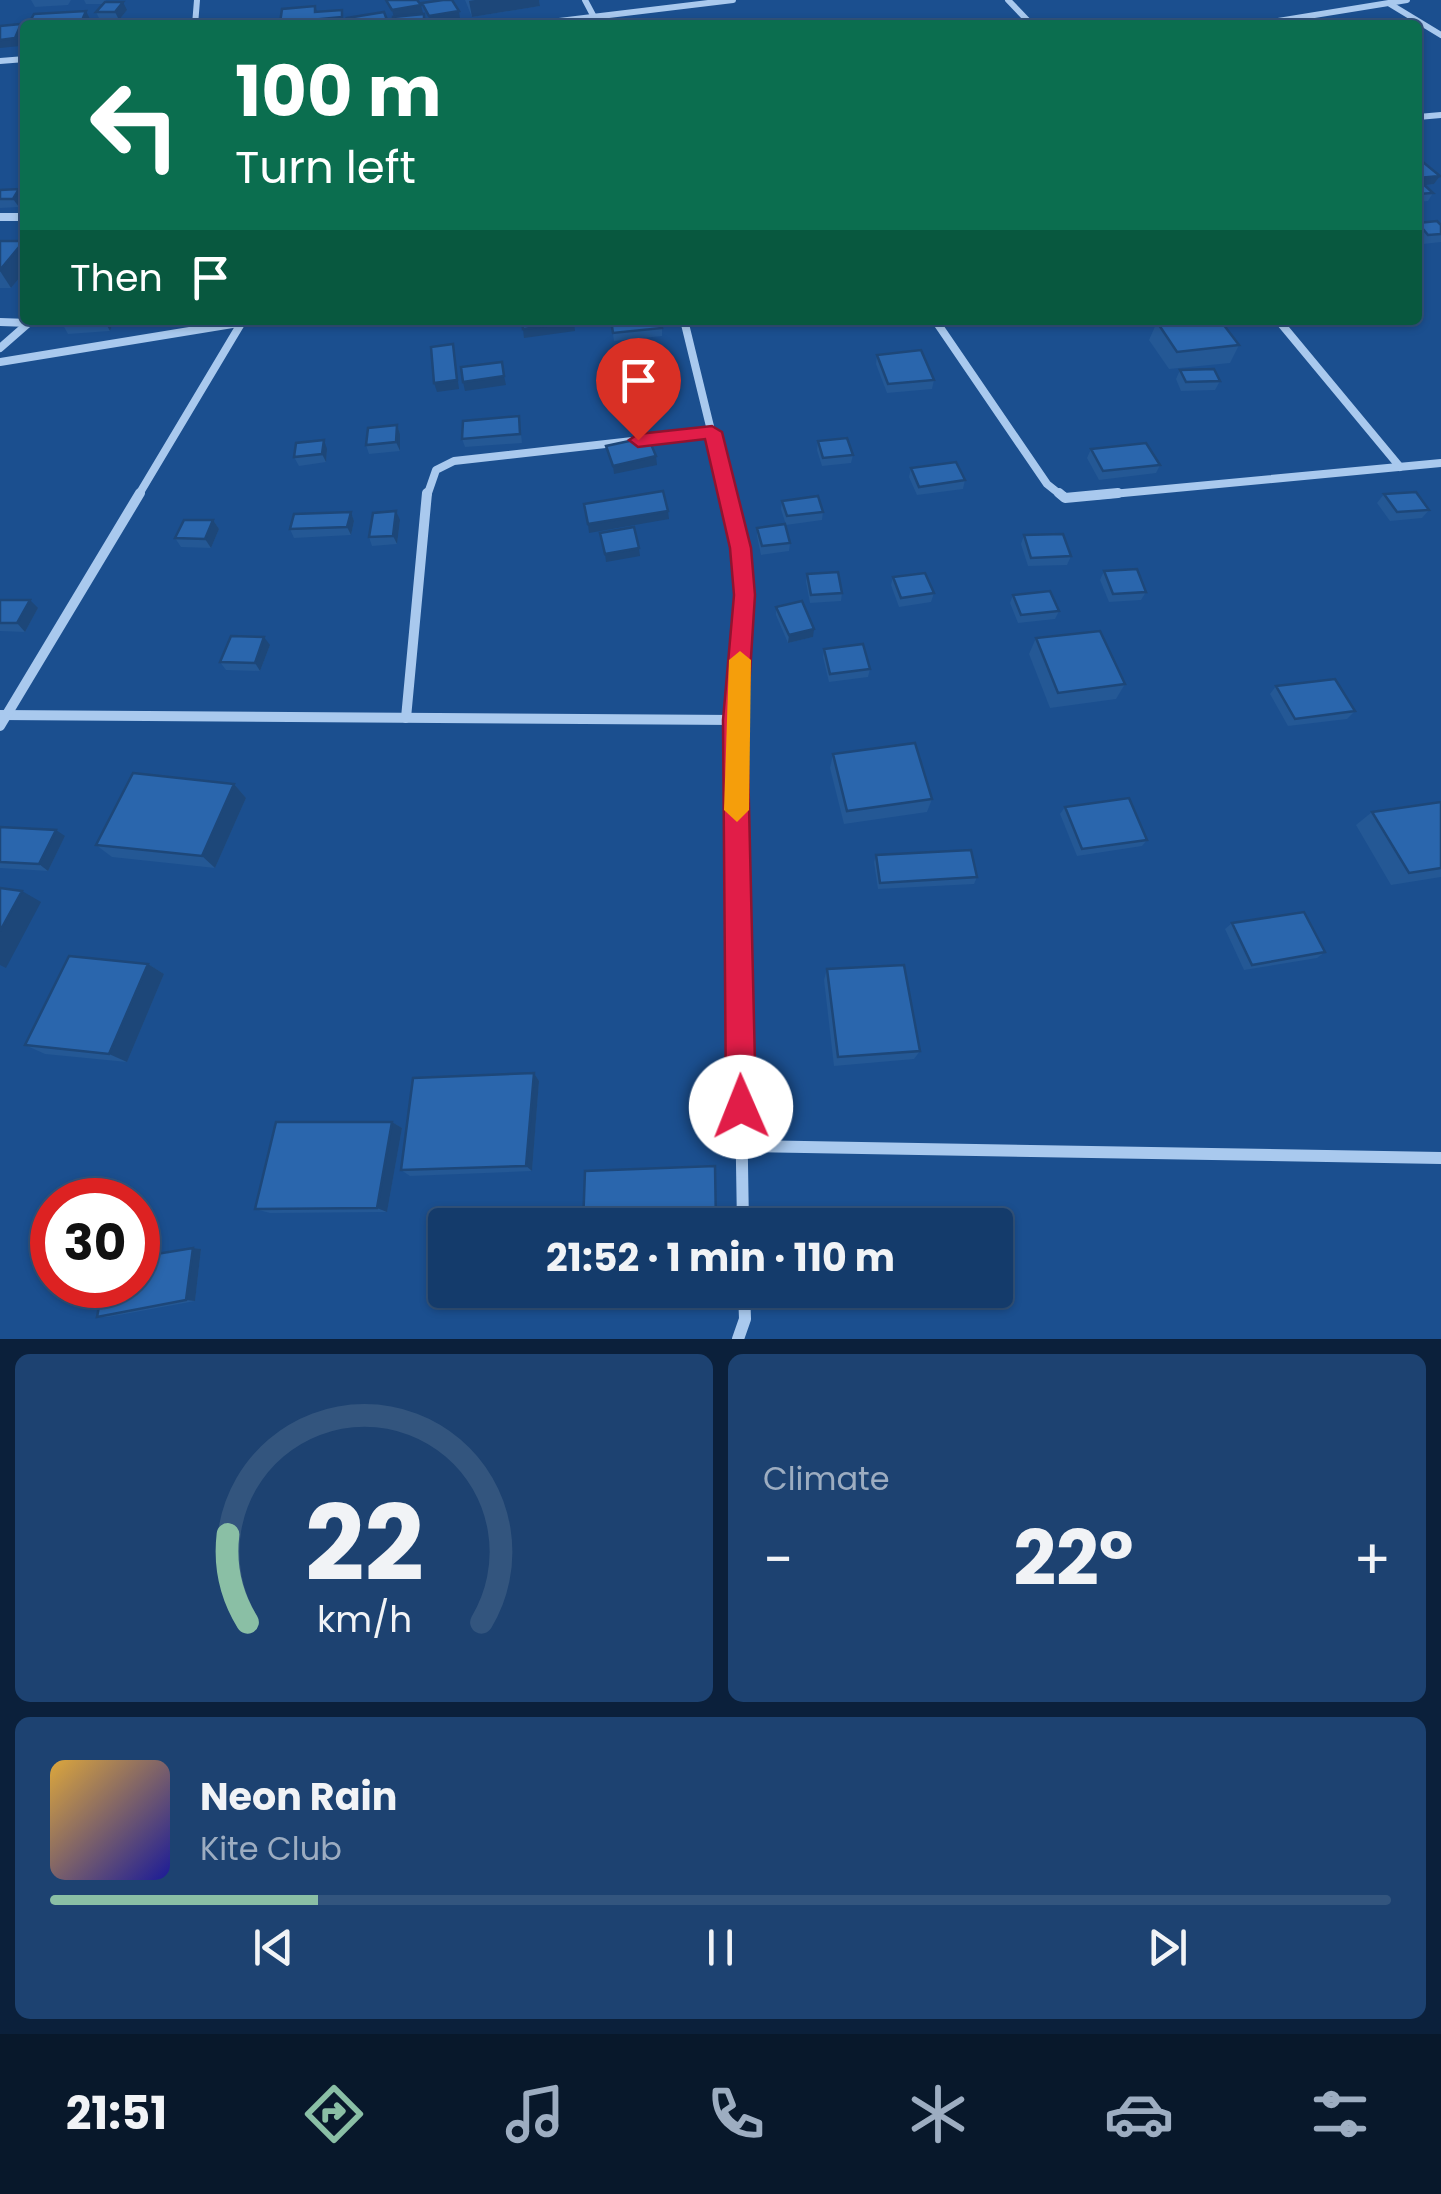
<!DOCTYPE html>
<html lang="en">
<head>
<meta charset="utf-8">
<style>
	body { margin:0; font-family:Poppins,sans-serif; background:#1d4271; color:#f1f3f6; height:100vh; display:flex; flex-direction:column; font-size:38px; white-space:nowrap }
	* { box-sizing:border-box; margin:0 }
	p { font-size:32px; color:#9dadc1 }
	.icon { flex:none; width:55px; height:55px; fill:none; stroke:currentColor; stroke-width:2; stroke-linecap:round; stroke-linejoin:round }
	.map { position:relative; height:1339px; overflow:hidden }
	.panel { display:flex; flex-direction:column; gap:15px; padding:15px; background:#0b203b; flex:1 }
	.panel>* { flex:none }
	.hud { position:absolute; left:20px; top:20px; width:1402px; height:305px; border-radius:10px; box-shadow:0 2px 8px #0004,0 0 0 2px #33557e; background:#0b6e4f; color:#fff; overflow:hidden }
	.speed { position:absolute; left:30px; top:1178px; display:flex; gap:20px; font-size:50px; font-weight:700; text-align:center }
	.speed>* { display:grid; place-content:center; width:130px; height:130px; border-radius:50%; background:#143b6b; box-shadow:0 2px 8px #0004,0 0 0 2px #33557e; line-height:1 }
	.speed .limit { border:15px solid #d22; background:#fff; color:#111 }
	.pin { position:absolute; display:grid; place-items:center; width:85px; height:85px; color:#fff; margin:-102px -42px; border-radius:50% 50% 50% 0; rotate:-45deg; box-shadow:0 0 10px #0007 }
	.pin .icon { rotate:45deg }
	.me { position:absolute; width:110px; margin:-55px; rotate:359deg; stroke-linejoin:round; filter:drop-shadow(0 0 8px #0008) }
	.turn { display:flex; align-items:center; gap:35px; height:210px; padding:0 50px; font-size:45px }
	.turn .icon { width:130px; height:130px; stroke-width:2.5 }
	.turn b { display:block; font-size:70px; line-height:85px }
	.then { display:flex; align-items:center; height:95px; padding:0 50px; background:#0003; gap:20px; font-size:38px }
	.big { font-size:75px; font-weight:700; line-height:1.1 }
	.panel .card { flex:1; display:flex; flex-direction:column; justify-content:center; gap:15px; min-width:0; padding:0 35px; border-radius:15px; background:#1d4271 }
	.panel .dial { align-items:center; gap:0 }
	.dial svg { height:260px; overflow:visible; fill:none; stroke:#33557e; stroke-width:7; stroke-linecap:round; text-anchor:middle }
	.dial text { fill:#f1f3f6; stroke:none }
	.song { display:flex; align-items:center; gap:30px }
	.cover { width:120px; height:120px; border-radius:15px; background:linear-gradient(135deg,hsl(40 70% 55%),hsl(240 70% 35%)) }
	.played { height:10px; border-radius:5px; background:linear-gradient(90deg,#8abfa5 20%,#33557e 20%) }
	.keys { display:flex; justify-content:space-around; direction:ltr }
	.heat { display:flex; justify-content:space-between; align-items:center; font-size:55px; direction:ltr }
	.panel .tiles { flex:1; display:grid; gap:15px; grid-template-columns:1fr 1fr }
	.card:last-child { grid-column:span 2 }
	.trip { position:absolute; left:428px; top:1208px; width:585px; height:100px; border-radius:10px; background:#143b6b; box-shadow:0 2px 8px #0004,0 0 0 2px #33557e; font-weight:700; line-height:100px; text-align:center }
	.tab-bar { display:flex; height:160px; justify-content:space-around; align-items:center; background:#08182b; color:#9dadc1 }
	.tab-bar .icon { width:70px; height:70px }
	.tab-bar .selected { color:#8abfa5 }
	.tab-bar b { font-size:45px; color:#f1f3f6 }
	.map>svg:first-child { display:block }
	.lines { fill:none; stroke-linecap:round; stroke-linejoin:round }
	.minor-far3 { stroke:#a9c9ee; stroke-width:6 }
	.minor-far2 { stroke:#a9c9ee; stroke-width:8 }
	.minor-far1 { stroke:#a9c9ee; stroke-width:10 }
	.minor { stroke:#a9c9ee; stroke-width:12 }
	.wall { fill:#245895 }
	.shaded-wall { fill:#1d4779 }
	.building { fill:#2a66ad; stroke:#1d4779; stroke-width:2.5 }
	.route { fill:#e11d48; stroke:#92132f; stroke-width:2.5 }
	.slow { fill:#f59e0b }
</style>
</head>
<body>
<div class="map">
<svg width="1441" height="1339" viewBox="0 0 1441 1339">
	<rect width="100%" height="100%" fill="#1b4f8f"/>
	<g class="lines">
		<g class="minor-far3">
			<polyline points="585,0 594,17"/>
			<polyline points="1008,0 1032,25"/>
			<polyline points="1390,4 1441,35"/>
			<polyline points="195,25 197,0"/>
			<polyline points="526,25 733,0"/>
			<polyline points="1253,25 1407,0"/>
			<polyline points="0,61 25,59"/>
			<polyline points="1418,117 1441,115"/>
		</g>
		<g class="minor-far2">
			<polyline points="0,217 25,217"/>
			<polyline points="684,320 727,496"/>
			<polyline points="935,320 1047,484 1062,496"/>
			<polyline points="1278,320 1400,467"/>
			<polyline points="0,322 29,323"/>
			<polyline points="0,348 32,320"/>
			<polyline points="0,362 257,320"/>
			<polyline points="138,496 242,322"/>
			<polyline points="427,496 436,470 454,461 712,432"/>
			<polyline points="1091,496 1441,463"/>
		</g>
		<g class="minor-far1">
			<polyline points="727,493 740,548 744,595 735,720 737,862"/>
			<polyline points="1059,493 1065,498 1118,493"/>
			<polyline points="0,715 735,720"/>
			<polyline points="406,718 427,493"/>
			<polyline points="0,726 140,493"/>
		</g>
		<g class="minor">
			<polyline points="737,859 743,1225"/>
			<polyline points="742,1146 1441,1158"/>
			<polyline points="738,1339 745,1319 744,1290"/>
		</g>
	</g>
	<g class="wall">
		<polygon points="31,0 71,0 68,5 35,7"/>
		<polygon points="84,0 106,0 104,3 127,10 119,20 100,20 96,12 103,4 86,4"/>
		<polygon points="465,0 539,0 540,6 472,17"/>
		<polygon points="1418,158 1440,176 1434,184 1425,185 1433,193 1428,201 1418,202"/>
		<polygon points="19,189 24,198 19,207 0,208 0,190"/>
		<polygon points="1418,222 1441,225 1441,242 1423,244 1418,238"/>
		<polygon points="0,241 25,243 25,271 11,288 0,288"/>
		<polygon points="114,320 110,331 68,334 63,325"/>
		<polygon points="611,320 662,328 662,336 614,341"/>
		<polygon points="1157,322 1239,345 1230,363 1169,369 1149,340"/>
		<polygon points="877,355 934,380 932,389 887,393 876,364"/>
		<polygon points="1180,370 1220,381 1215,390 1181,391 1176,379"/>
		<polygon points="519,416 522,443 465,447 462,439"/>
		<polygon points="397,425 400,434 400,451 369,454 366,445"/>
		<polygon points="818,441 853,455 851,463 822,466 817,450"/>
		<polygon points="327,449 326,462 299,466 294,457"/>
		<polygon points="1091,449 1160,465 1156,473 1099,480 1087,458"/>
		<polygon points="911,468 965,480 963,489 917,495 909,477"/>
		<polygon points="1384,494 1429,510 1422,518 1390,521 1377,503"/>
		<polygon points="782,501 823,512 822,520 786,525 781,509"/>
		<polygon points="351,512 354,521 351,535 294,538 290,529"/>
		<polygon points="213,520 219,529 211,548 181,547 175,538"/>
		<polygon points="400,520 397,544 372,546 369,537"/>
		<polygon points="757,528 790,543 789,551 761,555 757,536"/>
		<polygon points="1024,535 1071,556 1067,565 1028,566 1021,544"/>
		<polygon points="1104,571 1146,592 1141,600 1109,602 1100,580"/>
		<polygon points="807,574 842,593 841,601 810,603 806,582"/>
		<polygon points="893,577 934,593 931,602 899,607 891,585"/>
		<polygon points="1013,595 1059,611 1055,619 1018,623 1010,603"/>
		<polygon points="0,600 38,608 25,632 0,631"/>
		<polygon points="776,607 813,637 788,643 776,615"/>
		<polygon points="1036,638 1125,684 1116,699 1050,708 1029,654"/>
		<polygon points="270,645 260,671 226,670 220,662"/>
		<polygon points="824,649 870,669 868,677 829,682 823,657"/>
		<polygon points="1276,686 1355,711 1347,719 1288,726 1270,694"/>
		<polygon points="833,754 932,799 927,812 844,824 830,768"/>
		<polygon points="234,784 246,798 215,868 112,857 96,845"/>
		<polygon points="1441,802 1441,877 1391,885 1356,825 1372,812"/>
		<polygon points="1065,807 1147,840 1142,846 1077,856 1060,814"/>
		<polygon points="0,827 65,836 48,871 0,868"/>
		<polygon points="876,855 977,877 974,884 878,889 874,862"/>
		<polygon points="1232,923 1325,952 1317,958 1244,970 1225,929"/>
		<polygon points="148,964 164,974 127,1062 45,1054 25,1045"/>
		<polygon points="827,969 920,1051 914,1059 834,1066 824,980"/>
		<polygon points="534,1073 539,1081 532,1171 410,1176 401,1170"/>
		<polygon points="392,1122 402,1128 387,1212 270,1213 255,1209"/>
		<polygon points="193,1248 201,1249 195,1301 108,1317 97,1317"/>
	</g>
	<g class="shaded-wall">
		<polygon points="475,0 539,0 540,6 472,17 469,1"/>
		<polygon points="123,2 127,10 119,20 115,12"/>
		<polygon points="421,5 423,13 394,18 392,10"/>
		<polygon points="315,6 318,14 342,10 344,25 281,25 280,23 315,12"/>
		<polygon points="86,11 93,25 80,25"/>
		<polygon points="459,11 460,19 431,24 429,16"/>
		<polygon points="424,14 426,25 394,25 393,24"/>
		<polygon points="387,20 388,25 355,25"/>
		<polygon points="21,24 25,34 20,46 0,48 0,40"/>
		<polygon points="1440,176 1434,184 1418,186 1418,178"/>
		<polygon points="19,189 24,198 19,207 13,199"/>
		<polygon points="24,241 25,271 11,288 0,271"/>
		<polygon points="105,320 114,320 110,331 105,322"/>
		<polygon points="574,322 575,331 524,338 523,329"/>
		<polygon points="453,344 459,389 437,392 434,383"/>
		<polygon points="504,376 506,385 465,391 463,382"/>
		<polygon points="397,425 400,434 400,451 396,442"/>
		<polygon points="324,440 327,449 326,462 322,454"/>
		<polygon points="656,456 657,465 614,474 613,466"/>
		<polygon points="396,511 400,520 397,544 393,536"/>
		<polygon points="668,511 669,519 589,533 588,524"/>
		<polygon points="351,512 354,521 351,535 347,527"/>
		<polygon points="213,520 219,529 211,548 205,539"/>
		<polygon points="639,548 640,556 606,562 605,554"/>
		<polygon points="30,600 38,608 25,632 17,623"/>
		<polygon points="814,629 813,637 788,643 789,635"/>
		<polygon points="264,637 270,645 260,671 255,663"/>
		<polygon points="234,784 246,798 215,868 202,856"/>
		<polygon points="56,830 65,836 48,871 39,864"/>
		<polygon points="22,891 41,902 6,968 0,965 0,931"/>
		<polygon points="148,964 164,974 127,1062 109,1054"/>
		<polygon points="534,1073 539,1081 532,1171 526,1166"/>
		<polygon points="392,1122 402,1128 387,1212 377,1208"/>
		<polygon points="193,1248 201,1249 195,1301 186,1300"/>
	</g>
	<g class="building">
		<polygon points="386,0 417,0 421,5 392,10"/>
		<polygon points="443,0 452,0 459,11 429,16 422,3"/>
		<polygon points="105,2 123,2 115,12 96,12"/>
		<polygon points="315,6 315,12 342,10 342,17 280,23 282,9"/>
		<polygon points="86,11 80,25 28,25 34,14"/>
		<polygon points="384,12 387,20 350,25 347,18"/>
		<polygon points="424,14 424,21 393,24 393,17"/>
		<polygon points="21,24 15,38 0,40 0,26"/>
		<polygon points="1418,158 1440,176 1418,178"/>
		<polygon points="1418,182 1421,182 1433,193 1418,194"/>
		<polygon points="19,189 13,199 0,199 0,190"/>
		<polygon points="1437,221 1441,225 1441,234 1428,235 1418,223"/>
		<polygon points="0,241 24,241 0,270"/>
		<polygon points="65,320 105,320 105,322 63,325"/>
		<polygon points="522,320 573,320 574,322 523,329"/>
		<polygon points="611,320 660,320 662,328 613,333"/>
		<polygon points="1181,320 1220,320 1239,345 1177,352 1157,322"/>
		<polygon points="453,344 457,380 434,383 431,347"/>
		<polygon points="921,350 934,380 888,384 877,355"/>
		<polygon points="502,362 504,376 463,382 461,367"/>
		<polygon points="1214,369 1220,381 1186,382 1180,370"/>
		<polygon points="519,416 520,434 462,439 463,421"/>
		<polygon points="397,425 396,442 366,445 368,428"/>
		<polygon points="648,437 656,456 613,466 606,446"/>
		<polygon points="847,438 853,455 823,458 818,441"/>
		<polygon points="324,440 322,454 294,457 296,443"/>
		<polygon points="1146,443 1160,465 1103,471 1091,449"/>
		<polygon points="956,462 965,480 919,487 911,468"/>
		<polygon points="663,491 668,511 588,524 584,504"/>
		<polygon points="1416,492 1429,510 1397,512 1384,494"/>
		<polygon points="818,496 823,512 787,516 782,501"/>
		<polygon points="396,511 393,536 369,537 373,513"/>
		<polygon points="351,512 347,527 290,529 294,514"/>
		<polygon points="184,520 213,520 205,539 175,538"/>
		<polygon points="785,524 790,543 762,546 757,528"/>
		<polygon points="634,527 639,548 605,554 600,533"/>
		<polygon points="1063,534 1071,556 1031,558 1024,535"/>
		<polygon points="1137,569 1146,592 1113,594 1104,571"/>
		<polygon points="838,572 842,593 811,595 807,574"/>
		<polygon points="925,573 934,593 901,598 893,577"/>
		<polygon points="1050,591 1059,611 1021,615 1013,595"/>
		<polygon points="0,600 30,600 17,623 0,623"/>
		<polygon points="802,601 814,629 789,635 776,607"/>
		<polygon points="1100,631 1125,684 1058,693 1036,638"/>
		<polygon points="231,636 264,637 255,663 220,662"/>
		<polygon points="863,644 870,669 830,674 824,649"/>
		<polygon points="1335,679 1355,711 1295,719 1276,686"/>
		<polygon points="915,743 932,799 847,811 833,754"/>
		<polygon points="133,773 234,784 202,856 96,845"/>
		<polygon points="1129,798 1147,840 1082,849 1065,807"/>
		<polygon points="1441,802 1441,868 1409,873 1372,812"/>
		<polygon points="0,827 56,830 39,864 0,862"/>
		<polygon points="971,850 977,877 880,883 876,855"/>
		<polygon points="0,888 22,891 0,931"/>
		<polygon points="1304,912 1325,952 1252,965 1232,923"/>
		<polygon points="69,956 148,964 109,1054 25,1045"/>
		<polygon points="904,965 920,1051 838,1057 827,969"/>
		<polygon points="534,1073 526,1166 401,1170 413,1078"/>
		<polygon points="276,1122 392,1122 377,1208 255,1209"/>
		<polygon points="715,1166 716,1225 583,1225 585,1171"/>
		<polygon points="193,1248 186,1300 97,1317 103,1285 138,1285 138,1257"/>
	</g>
	<polygon class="route" points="712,426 722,432 751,548 755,595 747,720 756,1107 752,1118 741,1122 730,1118 726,1107 723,720 734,595 730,548 705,439 638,447 629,440 638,434"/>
	<polygon class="slow" points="740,651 751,660 749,810 737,822 724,810 729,660"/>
</svg>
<div class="speed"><div class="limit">30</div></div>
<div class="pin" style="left:638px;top:440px;background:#d93025"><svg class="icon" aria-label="arrive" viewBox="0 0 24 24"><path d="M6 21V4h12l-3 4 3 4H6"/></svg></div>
<svg class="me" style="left:741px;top:1107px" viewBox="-20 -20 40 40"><circle r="19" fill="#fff"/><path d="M0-13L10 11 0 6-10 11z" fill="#e11d48"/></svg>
<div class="trip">21:52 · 1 min · 110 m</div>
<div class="hud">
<div class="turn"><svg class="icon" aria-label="left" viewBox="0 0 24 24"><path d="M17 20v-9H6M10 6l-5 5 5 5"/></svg><div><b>100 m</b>Turn left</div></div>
<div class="then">Then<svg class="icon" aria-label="arrive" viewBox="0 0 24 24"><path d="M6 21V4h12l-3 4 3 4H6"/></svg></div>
</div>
</div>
<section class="panel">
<div class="tiles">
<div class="card dial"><svg viewBox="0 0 100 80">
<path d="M14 69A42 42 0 1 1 86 69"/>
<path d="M14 69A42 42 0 0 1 8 42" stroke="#8abfa5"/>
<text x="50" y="56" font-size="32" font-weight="700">22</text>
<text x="50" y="72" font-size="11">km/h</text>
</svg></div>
<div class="card"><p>Climate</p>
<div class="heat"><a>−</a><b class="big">22°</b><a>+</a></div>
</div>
<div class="card">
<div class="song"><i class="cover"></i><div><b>Neon Rain</b><p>Kite Club</p></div></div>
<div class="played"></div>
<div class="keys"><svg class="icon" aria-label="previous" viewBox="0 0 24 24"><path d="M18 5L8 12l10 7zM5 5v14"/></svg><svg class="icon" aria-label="pause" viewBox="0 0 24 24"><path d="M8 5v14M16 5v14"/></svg><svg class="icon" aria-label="next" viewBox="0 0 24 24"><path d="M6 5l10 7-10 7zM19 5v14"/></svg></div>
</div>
</div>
</section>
<nav class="tab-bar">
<b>21:51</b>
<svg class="icon selected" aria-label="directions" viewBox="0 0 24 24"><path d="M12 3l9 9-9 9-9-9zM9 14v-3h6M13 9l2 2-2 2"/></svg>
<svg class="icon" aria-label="music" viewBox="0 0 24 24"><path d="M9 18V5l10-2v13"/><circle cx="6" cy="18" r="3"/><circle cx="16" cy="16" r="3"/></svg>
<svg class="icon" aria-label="phone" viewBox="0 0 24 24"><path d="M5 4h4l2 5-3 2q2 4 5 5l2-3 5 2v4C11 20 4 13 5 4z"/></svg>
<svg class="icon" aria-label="climate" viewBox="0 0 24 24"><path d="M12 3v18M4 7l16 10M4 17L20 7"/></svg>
<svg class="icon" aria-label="car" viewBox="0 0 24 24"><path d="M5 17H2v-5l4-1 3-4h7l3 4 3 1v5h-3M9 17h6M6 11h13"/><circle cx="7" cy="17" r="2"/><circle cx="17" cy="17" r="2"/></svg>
<svg class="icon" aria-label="filters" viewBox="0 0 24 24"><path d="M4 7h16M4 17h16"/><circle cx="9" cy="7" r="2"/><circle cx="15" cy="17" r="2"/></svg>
</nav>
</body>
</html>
